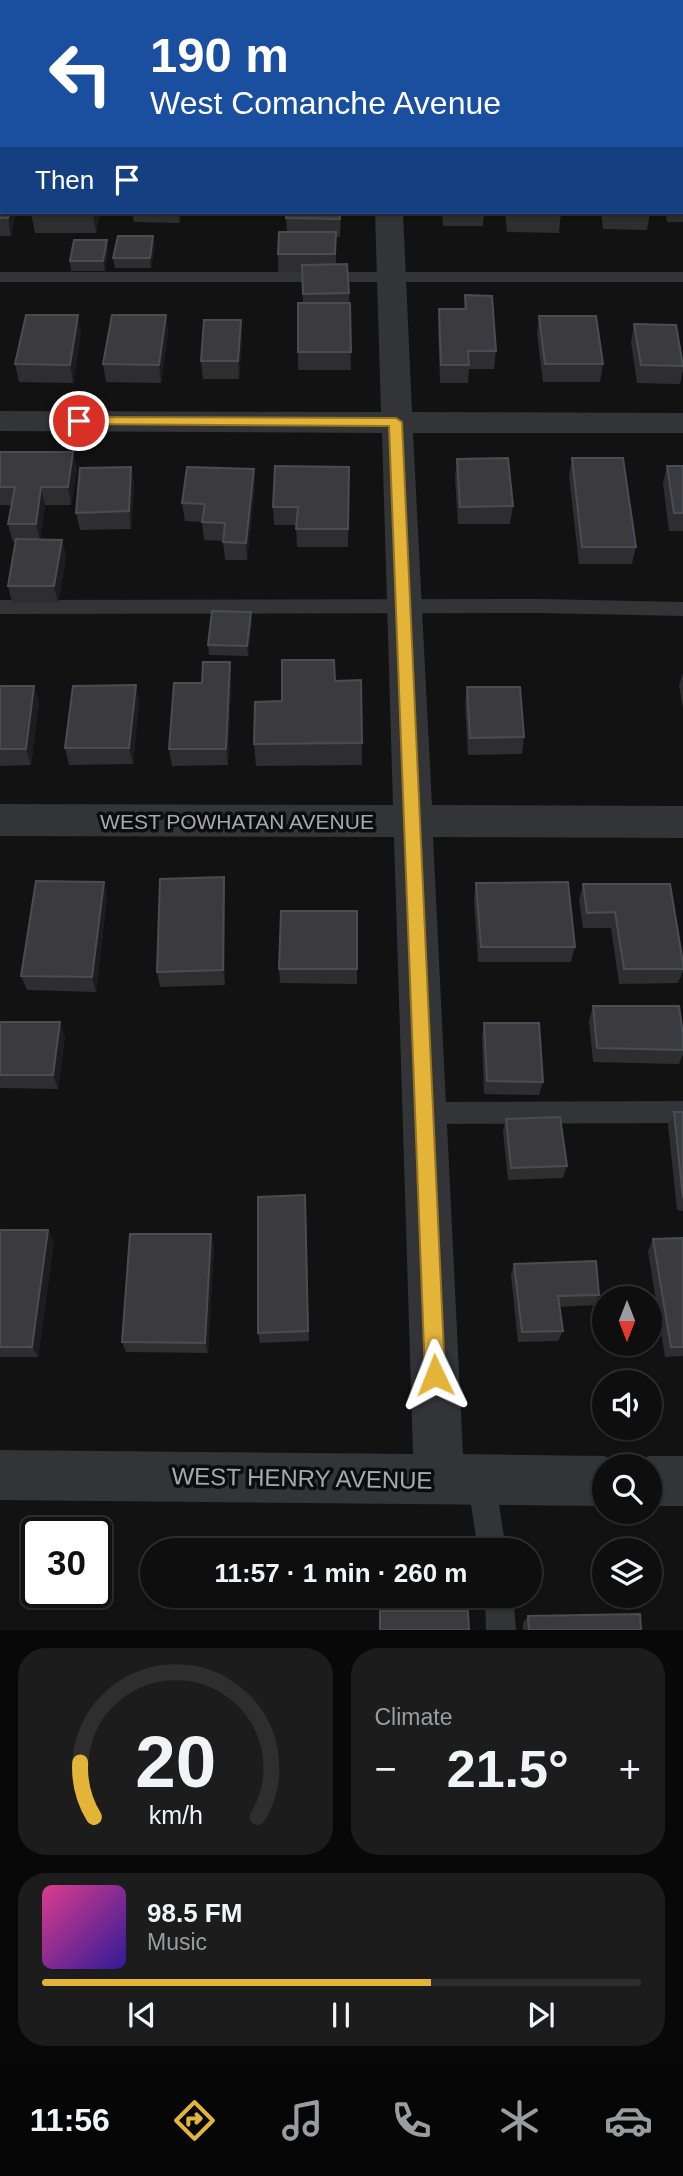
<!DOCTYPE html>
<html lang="en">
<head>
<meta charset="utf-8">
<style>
	body { margin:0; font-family:Helvetica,sans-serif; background:#1c1c1c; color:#f1f3f6; height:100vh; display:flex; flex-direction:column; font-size:26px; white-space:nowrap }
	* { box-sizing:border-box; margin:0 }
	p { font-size:23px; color:#9b9c9e }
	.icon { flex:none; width:38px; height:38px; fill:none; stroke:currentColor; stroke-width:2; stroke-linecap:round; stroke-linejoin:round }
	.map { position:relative; height:1630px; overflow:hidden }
	.sheet { display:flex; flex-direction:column; gap:18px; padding:18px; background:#080808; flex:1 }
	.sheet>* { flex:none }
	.banner { position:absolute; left:0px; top:0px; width:684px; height:214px; box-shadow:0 2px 5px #0004,0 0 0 2px #2e2e2e; background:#1a4fa0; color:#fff; overflow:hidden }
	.needle { width:46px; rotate:180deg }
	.buttons { position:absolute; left:592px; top:1286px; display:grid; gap:14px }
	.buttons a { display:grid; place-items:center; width:70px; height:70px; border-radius:50%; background:#0e0e0e; box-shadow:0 2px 5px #0004,0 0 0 2px #2e2e2e; font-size:35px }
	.speed { position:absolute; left:21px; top:1517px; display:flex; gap:14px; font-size:35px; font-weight:700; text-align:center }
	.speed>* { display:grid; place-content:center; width:91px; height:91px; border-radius:50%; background:#0e0e0e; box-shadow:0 2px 5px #0004,0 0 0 2px #2e2e2e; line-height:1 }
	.speed .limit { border:4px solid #111; border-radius:10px; background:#fff; color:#111 }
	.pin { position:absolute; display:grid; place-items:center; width:60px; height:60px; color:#fff; margin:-30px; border:4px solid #fff; border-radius:50%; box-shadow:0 2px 7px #0007 }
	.me { position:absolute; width:77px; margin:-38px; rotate:358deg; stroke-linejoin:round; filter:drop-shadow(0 0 5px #0008) }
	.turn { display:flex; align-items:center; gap:24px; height:147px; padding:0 35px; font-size:32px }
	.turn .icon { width:91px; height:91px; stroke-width:2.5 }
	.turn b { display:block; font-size:49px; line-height:60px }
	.then { display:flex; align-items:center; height:66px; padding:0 35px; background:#0003; gap:14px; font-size:26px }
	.big { font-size:52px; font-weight:800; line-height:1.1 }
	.sheet .widget { flex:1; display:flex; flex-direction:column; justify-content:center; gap:10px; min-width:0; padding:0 24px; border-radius:28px; background:#1c1c1c }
	.sheet .dial { align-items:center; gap:0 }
	.dial svg { height:182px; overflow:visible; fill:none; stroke:#2e2e2e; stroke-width:7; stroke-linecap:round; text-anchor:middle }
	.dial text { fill:#f1f3f6; stroke:none }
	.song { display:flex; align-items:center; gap:21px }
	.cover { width:84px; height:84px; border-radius:10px; background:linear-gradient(135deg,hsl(330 70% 55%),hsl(250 70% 35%)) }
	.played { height:7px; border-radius:4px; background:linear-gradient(90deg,#e4b439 65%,#2e2e2e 65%) }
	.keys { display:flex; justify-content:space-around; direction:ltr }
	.heat { display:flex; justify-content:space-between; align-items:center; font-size:38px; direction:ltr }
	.sheet .tiles { flex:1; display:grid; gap:18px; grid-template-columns:1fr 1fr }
	.widget:last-child { grid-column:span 2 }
	.trip { position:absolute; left:140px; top:1538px; width:402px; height:70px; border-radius:35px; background:#0e0e0e; box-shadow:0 2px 5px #0004,0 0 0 2px #2e2e2e; font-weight:800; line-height:70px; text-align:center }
	.dock { display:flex; height:112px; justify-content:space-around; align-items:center; background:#060606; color:#9b9c9e }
	.dock .icon { width:49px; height:49px }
	.dock .on { color:#e4b439 }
	.dock b { font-size:32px; color:#f1f3f6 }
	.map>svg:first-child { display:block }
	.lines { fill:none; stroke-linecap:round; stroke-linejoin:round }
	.lane { fill:#333438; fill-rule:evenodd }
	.street { fill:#333438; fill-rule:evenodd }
	.wall { fill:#2e2e31 }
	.shaded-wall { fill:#1d1d1f }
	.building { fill:#3b3b3f; stroke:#4b4c51; stroke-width:2 }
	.route { fill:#e4b439; stroke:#947525; stroke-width:2 }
	.labels { text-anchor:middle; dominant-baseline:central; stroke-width:7; stroke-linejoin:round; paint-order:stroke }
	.street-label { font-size:21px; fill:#a4a8b3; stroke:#0d0d0e }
	.near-street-label { font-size:24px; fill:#a4a8b3; stroke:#0d0d0e }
</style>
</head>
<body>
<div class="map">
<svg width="683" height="1630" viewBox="0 0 683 1630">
	<rect width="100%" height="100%" fill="#121213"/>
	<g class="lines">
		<g class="lane">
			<rect x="0" y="42" width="2" height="8"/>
			<rect x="682" y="43" width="1" height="8"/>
			<rect x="0" y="272" width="683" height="10"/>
			<polygon points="540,599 683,602 683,616 540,613 0,614 0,600"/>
			<polygon points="683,1101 683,1123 425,1124 417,1121 413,1113 417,1105 425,1102"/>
			<polygon points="481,1465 491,1469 495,1479 506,1550 478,1550 467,1479 471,1469"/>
			<polygon points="485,1596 513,1596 516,1630 486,1630"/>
		</g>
		<g class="street">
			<rect x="366" y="0" width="24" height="2"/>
			<rect x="682" y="143" width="1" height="16"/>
			<rect x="0" y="144" width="2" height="16"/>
			<polygon points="375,212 403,212 412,412 683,413 683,433 413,433 432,805 683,806 683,838 433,837 463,1454 604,1456 622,1463 623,1466 604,1466 604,1506 0,1500 0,1450 413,1454 394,837 0,836 0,804 393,805 382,433 0,431 0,411 381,412"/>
			<polygon points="649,1456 683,1456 683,1506 649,1506 649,1466 630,1466 631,1463"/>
		</g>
	</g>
	<g class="wall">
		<rect x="0" y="72" width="2" height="40"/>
		<polygon points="0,168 16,212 11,236 0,236"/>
		<polygon points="682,176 683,222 667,222 665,212 682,212"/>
		<polygon points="32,212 100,212 96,233 35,233 31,214"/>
		<polygon points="132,212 181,212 180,223 134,222"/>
		<polygon points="341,212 340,237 336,237 336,264 349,293 351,370 298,370 298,352 303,303 302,272 278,272 278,254 287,232 286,218"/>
		<polygon points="442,212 484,212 483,226 443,226"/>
		<polygon points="505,212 561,212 559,233 507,232"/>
		<polygon points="601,212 650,212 647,230 603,229"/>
		<polygon points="155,246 151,268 115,268 113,258"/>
		<polygon points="108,250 105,271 71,271 70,261"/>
		<polygon points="465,295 496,351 494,369 469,369 468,383 440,383 438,327 439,309 464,309"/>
		<polygon points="166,315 168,333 161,383 106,382 103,364"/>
		<polygon points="539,316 603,364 600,382 543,382 537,334"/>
		<polygon points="241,320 242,339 239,379 203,379 201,361"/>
		<polygon points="634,324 683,361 683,370 680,384 637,383 631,342"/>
		<polygon points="81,333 73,383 19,382 15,364"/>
		<polygon points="0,452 77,469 71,505 45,505 40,540 62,540 66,557 58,603 12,603 8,586 16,542 13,542 8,524 12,505 0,505"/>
		<polygon points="572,458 636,547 632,564 579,564 569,476"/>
		<polygon points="457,459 513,506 510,524 458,524 455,477"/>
		<polygon points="667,466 683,466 683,531 669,531 663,483"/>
		<polygon points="131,467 134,485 131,529 80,530 76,513"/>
		<polygon points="349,467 348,547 297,547 296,525 274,525 273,507"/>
		<polygon points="255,487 247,560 225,560 223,541 204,540 202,522 185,521 182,503"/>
		<polygon points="251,612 252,622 248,656 209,655 208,645"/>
		<polygon points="683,673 683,709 679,685"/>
		<polygon points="231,679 228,765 172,766 169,749 202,683"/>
		<polygon points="335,681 362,743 362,765 256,766 254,744 282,701"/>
		<polygon points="0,686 34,686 39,703 31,765 0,766"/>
		<polygon points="467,687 524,737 522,754 468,755 465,704"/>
		<polygon points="139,702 133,764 69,765 65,748"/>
		<polygon points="224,877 225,892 225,985 160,987 157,972"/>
		<polygon points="104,882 107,898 96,992 27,990 21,976"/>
		<polygon points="476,883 575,947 571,962 478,962 474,899"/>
		<polygon points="583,884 683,963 683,971 678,983 619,984 611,928 583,928 579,900"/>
		<polygon points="357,911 357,984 280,983 279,969"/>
		<polygon points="593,1006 683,1035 683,1054 679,1064 593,1062 589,1021"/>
		<polygon points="0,1022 65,1036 58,1089 0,1088"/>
		<polygon points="484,1023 543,1082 539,1095 484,1094 482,1038"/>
		<polygon points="674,1112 683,1112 683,1211 677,1210 668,1125"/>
		<polygon points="506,1119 567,1166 563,1178 508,1180 503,1131"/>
		<polygon points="306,1207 309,1341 260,1343 258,1333"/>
		<polygon points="0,1230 54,1241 38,1357 0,1357"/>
		<polygon points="683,1238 683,1356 665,1357 648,1251 653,1239"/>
		<polygon points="214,1245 208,1353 126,1352 122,1342"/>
		<polygon points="514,1264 599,1295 594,1305 560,1307 563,1331 558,1341 518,1342 511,1275"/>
		<polygon points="528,1616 641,1630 523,1630 523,1623"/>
	</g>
	<g class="shaded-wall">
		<polygon points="9,212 16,212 11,236 8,218"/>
		<polygon points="94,212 100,212 96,233 93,215"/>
		<polygon points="178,212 181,212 180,223"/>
		<polygon points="153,236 155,246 151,268 150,258"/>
		<polygon points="107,240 108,250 105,271 103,261"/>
		<polygon points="78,315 81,333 73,383 70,365"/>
		<polygon points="166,315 168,333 161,383 159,365"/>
		<polygon points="241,320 242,339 239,379 238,361"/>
		<polygon points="73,452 77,469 71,505 68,487"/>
		<polygon points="131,467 134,485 131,529 129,511"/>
		<polygon points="254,469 255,487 247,560 246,543"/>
		<polygon points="41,487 45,505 40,541 36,524"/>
		<polygon points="62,540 66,557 58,603 54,586"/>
		<polygon points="251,612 252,622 248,656 247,646"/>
		<polygon points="230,662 231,679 228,765 226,749"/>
		<polygon points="136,685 139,702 133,764 129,748"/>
		<polygon points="34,686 39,703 31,765 26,749"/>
		<polygon points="224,877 225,892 225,985 223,970"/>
		<polygon points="104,882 107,898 96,992 92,977"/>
		<polygon points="60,1022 65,1036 58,1089 53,1075"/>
		<polygon points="48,1230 54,1241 38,1357 32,1347"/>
		<polygon points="211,1234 214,1245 208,1353 205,1343"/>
	</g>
	<g class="building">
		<rect x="0" y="72" width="2" height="22"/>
		<polygon points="0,168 2,168 2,212 9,212 8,218 0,218"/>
		<polygon points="32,212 94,212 93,215 31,214"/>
		<polygon points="287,212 340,212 340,219 286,218"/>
		<polygon points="509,212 561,212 562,215 509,214"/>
		<polygon points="279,232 336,232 335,254 278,254"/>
		<polygon points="118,236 153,236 150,258 113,258"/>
		<polygon points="74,240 107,240 103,261 70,261"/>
		<polygon points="347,264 349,293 303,294 302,265"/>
		<polygon points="465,295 492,296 496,351 468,351 469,365 441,365 439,309 466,309"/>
		<polygon points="298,303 350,303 351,352 298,352"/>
		<polygon points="26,315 78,315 70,365 15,364"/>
		<polygon points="112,315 166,315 159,365 103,364"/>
		<polygon points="539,316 596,316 603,364 545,364"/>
		<polygon points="204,320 241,320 238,361 201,361"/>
		<polygon points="634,324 676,325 683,366 641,365"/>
		<polygon points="0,452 73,452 68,487 41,487 36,524 8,524 15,487 0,487"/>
		<polygon points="508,458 513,506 460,507 457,459"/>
		<polygon points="572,458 623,458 636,547 582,547"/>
		<polygon points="275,466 349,467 348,529 296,529 298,507 273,507"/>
		<polygon points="667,466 683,466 683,513 674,513"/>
		<polygon points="131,467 129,511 76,513 80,468"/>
		<polygon points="187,467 254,469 246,543 223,542 225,523 202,522 205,504 182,503"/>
		<polygon points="16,539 62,540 54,586 8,586"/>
		<polygon points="212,611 251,612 247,646 208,645"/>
		<polygon points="282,660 334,660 335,681 361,680 362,743 254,744 255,702 282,701"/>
		<polygon points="203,662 230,662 226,749 169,749 174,683 202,683"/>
		<polygon points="136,685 129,748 65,748 73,686"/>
		<polygon points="0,686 34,686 26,749 0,749"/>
		<polygon points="467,687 520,687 524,737 470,738"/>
		<polygon points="224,877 223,970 157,972 160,879"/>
		<polygon points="36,881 104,882 92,977 21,976"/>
		<polygon points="568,882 575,947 481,947 476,883"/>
		<polygon points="583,884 670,884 683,963 683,969 624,969 615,912 587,913"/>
		<polygon points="281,911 357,911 357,969 279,969"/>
		<polygon points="593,1006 679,1006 683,1035 683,1050 597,1048"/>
		<polygon points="0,1022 60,1022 53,1075 0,1075"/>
		<polygon points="484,1023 539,1023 543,1082 487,1081"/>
		<polygon points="674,1112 683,1112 683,1198"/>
		<polygon points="560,1117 567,1166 511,1168 506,1119"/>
		<polygon points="305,1195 308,1331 258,1333 258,1197"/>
		<polygon points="0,1230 48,1230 32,1347 0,1347"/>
		<polygon points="130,1234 211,1234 205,1343 122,1342"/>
		<polygon points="683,1238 683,1347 671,1347 653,1239"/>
		<polygon points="596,1261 599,1295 558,1296 563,1331 522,1332 514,1264"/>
		<polygon points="380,1611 468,1611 469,1630 380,1630"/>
		<polygon points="640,1614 641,1630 529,1630 528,1616"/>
	</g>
	<polygon class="route" points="79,417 396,418 402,422 445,1375 442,1382 435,1385 428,1382 425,1375 389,426 75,424 75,418"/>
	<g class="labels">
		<g class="street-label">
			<text x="237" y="821">WEST POWHATAN AVENUE</text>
		</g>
		<g class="near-street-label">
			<text transform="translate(302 1478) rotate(1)">WEST HENRY AVENUE</text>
		</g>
	</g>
</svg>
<div class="buttons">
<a><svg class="needle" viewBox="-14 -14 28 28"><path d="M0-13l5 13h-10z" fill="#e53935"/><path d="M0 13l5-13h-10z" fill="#9b9c9e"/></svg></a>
<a><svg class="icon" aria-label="sound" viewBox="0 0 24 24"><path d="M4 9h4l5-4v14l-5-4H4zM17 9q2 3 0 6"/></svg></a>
<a><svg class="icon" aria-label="search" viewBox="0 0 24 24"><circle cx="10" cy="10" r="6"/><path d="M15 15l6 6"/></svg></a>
<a><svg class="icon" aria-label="layers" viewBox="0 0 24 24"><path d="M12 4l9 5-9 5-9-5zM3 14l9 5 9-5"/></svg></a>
</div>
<div class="speed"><div class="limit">30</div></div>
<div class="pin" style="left:79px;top:421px;background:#d93025"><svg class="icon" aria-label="arrive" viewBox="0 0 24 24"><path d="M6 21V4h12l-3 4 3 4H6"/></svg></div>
<svg class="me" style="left:435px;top:1375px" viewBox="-20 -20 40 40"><path d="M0-17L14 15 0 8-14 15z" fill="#e4b439" stroke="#fff" stroke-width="4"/></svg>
<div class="trip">11:57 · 1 min · 260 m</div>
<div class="banner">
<div class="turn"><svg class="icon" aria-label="left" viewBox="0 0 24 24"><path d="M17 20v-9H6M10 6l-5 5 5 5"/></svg><div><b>190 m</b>West Comanche Avenue</div></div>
<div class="then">Then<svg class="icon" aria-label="arrive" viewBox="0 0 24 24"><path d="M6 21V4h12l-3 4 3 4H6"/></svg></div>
</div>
</div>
<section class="sheet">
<div class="tiles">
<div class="widget dial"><svg viewBox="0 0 100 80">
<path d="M14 69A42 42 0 1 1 86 69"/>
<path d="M14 69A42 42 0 0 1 8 45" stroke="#e4b439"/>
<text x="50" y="56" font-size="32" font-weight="700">20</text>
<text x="50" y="72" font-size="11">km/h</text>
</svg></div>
<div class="widget"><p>Climate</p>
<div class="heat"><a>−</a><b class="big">21.5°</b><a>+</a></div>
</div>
<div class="widget">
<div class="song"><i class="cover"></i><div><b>98.5 FM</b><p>Music</p></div></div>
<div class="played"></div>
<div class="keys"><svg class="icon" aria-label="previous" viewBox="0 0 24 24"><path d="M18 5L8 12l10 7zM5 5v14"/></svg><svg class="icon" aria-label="pause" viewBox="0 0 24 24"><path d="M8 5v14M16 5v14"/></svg><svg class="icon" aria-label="next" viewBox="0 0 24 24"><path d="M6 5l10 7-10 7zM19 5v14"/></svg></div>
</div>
</div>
</section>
<nav class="dock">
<b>11:56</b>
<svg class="icon on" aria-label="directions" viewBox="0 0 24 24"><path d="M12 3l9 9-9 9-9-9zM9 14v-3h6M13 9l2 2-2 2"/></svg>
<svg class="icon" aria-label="music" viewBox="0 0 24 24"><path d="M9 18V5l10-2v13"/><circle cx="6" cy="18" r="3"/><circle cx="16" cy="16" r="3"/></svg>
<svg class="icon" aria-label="phone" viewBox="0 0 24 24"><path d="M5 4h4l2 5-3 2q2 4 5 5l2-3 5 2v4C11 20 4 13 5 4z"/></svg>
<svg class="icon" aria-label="climate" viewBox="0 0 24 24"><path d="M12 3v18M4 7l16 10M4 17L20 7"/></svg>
<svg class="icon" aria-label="car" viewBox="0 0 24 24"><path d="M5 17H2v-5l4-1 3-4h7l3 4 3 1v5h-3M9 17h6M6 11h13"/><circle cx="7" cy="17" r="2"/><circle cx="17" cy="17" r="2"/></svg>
</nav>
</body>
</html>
